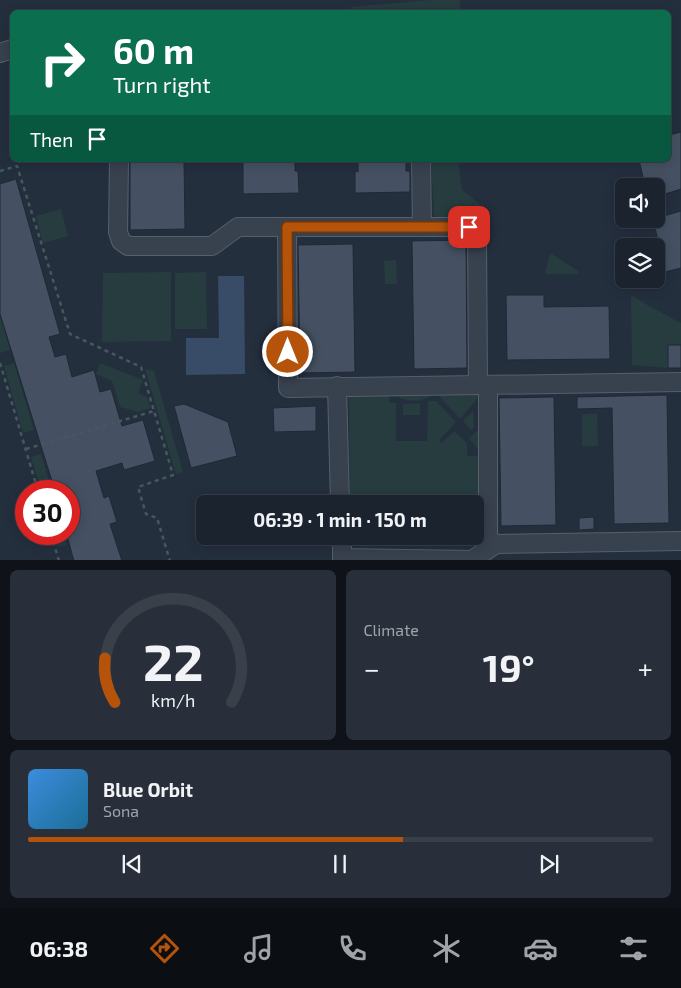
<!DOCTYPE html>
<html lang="en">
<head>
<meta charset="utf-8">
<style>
	body { margin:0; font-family:"Exo 2",sans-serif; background:#282f3a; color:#f1f3f6; height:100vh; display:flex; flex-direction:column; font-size:19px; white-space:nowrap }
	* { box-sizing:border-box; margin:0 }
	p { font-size:16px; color:#a0a4aa }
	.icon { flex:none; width:28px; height:28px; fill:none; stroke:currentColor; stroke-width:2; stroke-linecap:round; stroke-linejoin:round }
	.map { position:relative; height:560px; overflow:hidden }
	.details { display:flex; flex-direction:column; gap:10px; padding:10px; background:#0f1319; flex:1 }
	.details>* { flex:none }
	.hud { position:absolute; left:10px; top:10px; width:661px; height:152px; border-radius:8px; box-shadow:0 2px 12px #0003,0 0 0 1px #39404a; background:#0b6e4f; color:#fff; overflow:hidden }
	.controls { position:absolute; left:615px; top:178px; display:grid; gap:10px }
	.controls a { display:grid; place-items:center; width:50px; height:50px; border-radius:8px; background:#1b232e; box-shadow:0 2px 12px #0003,0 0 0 1px #39404a; font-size:25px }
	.speed { position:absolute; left:15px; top:480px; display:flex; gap:10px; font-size:25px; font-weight:700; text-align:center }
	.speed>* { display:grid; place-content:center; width:65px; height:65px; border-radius:50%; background:#1b232e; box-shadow:0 2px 12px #0003,0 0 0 1px #39404a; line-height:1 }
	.speed .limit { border:8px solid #d22; background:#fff; color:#111 }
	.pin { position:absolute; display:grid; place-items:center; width:42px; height:42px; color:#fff; margin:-21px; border-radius:10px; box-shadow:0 2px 8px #0006 }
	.me { position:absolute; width:55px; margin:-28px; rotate:0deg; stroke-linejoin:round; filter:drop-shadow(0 0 4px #0008) }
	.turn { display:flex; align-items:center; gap:18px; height:105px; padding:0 20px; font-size:22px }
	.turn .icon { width:65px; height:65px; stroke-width:2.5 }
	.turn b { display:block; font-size:35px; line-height:42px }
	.then { display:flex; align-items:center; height:48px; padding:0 20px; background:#0003; gap:10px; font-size:19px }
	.big { font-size:38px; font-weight:700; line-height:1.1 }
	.details .widget { flex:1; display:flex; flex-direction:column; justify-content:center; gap:8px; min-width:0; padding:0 18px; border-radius:8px; background:#282f3a }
	.details .dial { align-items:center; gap:0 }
	.dial svg { height:130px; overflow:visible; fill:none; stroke:#39404a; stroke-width:7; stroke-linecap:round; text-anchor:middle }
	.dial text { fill:#f1f3f6; stroke:none }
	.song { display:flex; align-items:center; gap:15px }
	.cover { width:60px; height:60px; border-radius:8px; background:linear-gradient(135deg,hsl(210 70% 55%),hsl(200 70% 35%)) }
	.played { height:5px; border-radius:2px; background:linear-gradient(90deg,#b45309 60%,#39404a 60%) }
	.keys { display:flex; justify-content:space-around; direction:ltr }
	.heat { display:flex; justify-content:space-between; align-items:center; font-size:28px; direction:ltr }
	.details .tiles { flex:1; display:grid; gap:10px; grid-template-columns:1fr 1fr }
	.widget:last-child { grid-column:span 2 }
	.trip { position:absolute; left:196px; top:495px; width:288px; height:50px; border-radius:8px; background:#1b232e; box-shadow:0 2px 12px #0003,0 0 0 1px #39404a; font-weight:700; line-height:50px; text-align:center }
	.tab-bar { display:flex; height:80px; justify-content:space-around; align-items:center; background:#0b0e12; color:#a0a4aa }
	.tab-bar .icon { width:35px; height:35px }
	.tab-bar .selected { color:#b45309 }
	.tab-bar b { font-size:22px; color:#f1f3f6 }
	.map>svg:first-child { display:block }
	.green { fill:#263c3f }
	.water { fill:#394c67 }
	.building { fill:#455162; stroke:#1f2835 }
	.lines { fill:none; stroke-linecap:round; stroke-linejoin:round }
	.minor-casing { stroke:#565f6c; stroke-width:20 }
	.path { stroke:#44595c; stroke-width:2.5; stroke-dasharray:4 4; stroke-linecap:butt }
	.minor { stroke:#38414e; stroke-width:18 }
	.route-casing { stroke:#753606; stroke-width:12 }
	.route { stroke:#b45309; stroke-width:9 }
</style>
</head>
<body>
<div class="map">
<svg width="681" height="561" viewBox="0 0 681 561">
	<rect width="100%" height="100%" fill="#242f3e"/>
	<g class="green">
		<polygon points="430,0 460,0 460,12 351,12 351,7"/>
		<polygon points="431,160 458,160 462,190 480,204 473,216 440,218 434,215"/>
		<polygon points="61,209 68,236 43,243 36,216"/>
		<polygon points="552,254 578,271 578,274 546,274 545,272 550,255"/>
		<polygon points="396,260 397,284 385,284 384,261"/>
		<polygon points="171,272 171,341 102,342 103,273"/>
		<polygon points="206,272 207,329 175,329 175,273"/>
		<polygon points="631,295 649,306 681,323 681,345 668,345 668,368 632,365"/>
		<polygon points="0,316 10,350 0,353"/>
		<polygon points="14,363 34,430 23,433 4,366"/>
		<polygon points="100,363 143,380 138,393 147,397 151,408 138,412 120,407 112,381 96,374"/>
		<polygon points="145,369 154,371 183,472 176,474"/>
		<polygon points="478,394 478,398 460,419 438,395"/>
		<path d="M 396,395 L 432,395 C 423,402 405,403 396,395 Z"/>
		<polygon points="389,396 389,403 396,403 396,441 427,441 428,401 436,401 456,422 439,440 442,443 454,431 467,443 467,456 479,456 480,513 475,513 475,504 350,504 349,397"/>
		<polygon points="420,403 420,415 403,415 403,404"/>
		<polygon points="473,411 474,427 471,430 463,421"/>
		<polygon points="582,414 597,414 598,446 582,446"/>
		<polygon points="479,429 479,451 469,438"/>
		<polygon points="41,454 52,491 41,491 31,457"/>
		<polygon points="475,521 480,522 480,541 441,541 446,536 475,536"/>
		<polygon points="53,534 64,534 67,545 57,547"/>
		<polygon points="351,536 380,536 388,542 351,543"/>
		<polygon points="393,536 435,536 430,542 400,542"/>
	</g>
	<polygon class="water" points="218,276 244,276 245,374 186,375 186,338 219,338"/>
	<g class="building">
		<polygon points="681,132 681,189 656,197 656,186 645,186 639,160 669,160 669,135"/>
		<polygon points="130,160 184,160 185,229 130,230"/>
		<polygon points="243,160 295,160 295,171 298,171 299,193 243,194"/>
		<polygon points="358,160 406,160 406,171 410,171 410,192 355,193 355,171 358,172"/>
		<polygon points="16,179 60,334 49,337 55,357 66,354 72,377 94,370 100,392 111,389 122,426 143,420 155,461 124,470 122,463 96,471 104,498 109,496 117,522 110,524 122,561 74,561 67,536 69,536 69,491 55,491 0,314 0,184"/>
		<polygon points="681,211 681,268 665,272 653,219"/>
		<polygon points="466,240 467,368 414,369 412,241"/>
		<polygon points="353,244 355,372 300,373 298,245"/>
		<polygon points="506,295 544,295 544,307 609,306 610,359 507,360"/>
		<rect x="668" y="345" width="13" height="23"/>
		<polygon points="667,395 669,523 614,524 612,408 577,409 577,397"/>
		<polygon points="554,397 556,525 501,526 499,398"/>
		<polygon points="184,404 228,422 237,456 191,468 174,406"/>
		<polygon points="316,406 316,431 274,432 273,408"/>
		<polygon points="594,517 594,529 579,530 579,518"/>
	</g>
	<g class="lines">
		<g class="minor-casing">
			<g id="minor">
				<polyline points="0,53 12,49"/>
				<polyline points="119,160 118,232 121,241 128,246 212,246 238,227 469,227 475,230 477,236 478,385"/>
				<polyline points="421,160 422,227"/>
				<polyline points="287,227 288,388 681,382"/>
				<polyline points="488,385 488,535 490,540 496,544 681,541"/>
				<polyline points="337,386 340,504"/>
				<polyline points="342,536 342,561"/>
				<polyline points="342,558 472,560 496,544"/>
			</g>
		</g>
		<g class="path">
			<polyline points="0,171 17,166 70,334 141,367 173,475 138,487 146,514 157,518 170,561"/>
			<polyline points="0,363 38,491"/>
			<polyline points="26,449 154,411"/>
			<polyline points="51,534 59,561"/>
		</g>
		<use href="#minor" class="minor"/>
	</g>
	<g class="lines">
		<g class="route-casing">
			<polyline id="route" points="288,352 287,227 469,227"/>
		</g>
		<use href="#route" class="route"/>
	</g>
</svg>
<div class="controls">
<a><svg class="icon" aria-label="sound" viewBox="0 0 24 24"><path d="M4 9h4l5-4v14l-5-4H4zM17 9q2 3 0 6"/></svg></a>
<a><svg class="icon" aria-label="layers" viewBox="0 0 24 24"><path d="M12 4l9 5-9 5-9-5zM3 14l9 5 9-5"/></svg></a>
</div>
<div class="speed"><div class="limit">30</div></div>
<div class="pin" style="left:469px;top:227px;background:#d93025"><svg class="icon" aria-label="arrive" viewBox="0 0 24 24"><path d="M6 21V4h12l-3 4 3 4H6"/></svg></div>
<svg class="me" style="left:288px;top:352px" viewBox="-20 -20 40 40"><circle r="17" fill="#b45309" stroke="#fff" stroke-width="3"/><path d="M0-11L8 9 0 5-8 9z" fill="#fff"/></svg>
<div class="trip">06:39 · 1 min · 150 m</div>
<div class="hud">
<div class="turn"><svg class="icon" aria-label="right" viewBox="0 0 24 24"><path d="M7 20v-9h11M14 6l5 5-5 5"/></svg><div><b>60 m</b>Turn right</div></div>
<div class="then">Then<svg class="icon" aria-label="arrive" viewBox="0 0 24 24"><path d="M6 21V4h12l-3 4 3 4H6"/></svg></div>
</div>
</div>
<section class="details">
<div class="tiles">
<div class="widget dial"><svg viewBox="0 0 100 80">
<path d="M14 69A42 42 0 1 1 86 69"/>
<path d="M14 69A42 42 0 0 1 8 42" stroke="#b45309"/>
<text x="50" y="56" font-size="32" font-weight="700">22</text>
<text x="50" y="72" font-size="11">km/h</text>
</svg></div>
<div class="widget"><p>Climate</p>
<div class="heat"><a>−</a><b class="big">19°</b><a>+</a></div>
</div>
<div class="widget">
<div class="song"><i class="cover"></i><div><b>Blue Orbit</b><p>Sona</p></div></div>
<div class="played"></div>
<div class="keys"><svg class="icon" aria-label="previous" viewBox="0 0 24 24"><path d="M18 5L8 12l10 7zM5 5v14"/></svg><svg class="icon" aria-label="pause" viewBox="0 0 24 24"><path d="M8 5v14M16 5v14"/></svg><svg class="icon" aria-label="next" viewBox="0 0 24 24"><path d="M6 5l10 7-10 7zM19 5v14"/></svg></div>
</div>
</div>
</section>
<nav class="tab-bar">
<b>06:38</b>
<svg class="icon selected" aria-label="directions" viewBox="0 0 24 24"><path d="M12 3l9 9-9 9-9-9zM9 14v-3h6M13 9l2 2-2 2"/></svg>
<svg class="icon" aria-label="music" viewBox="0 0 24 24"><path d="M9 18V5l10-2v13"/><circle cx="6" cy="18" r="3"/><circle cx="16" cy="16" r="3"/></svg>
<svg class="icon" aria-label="phone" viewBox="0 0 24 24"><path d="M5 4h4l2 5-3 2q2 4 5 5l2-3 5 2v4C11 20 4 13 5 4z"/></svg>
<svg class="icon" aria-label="climate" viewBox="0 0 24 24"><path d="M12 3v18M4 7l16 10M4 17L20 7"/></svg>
<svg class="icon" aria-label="car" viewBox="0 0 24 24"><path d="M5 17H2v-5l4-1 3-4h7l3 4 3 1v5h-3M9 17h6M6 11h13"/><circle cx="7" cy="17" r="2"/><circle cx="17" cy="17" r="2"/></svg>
<svg class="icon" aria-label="filters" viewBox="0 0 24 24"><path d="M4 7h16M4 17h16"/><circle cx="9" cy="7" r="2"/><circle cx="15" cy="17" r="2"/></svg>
</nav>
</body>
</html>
